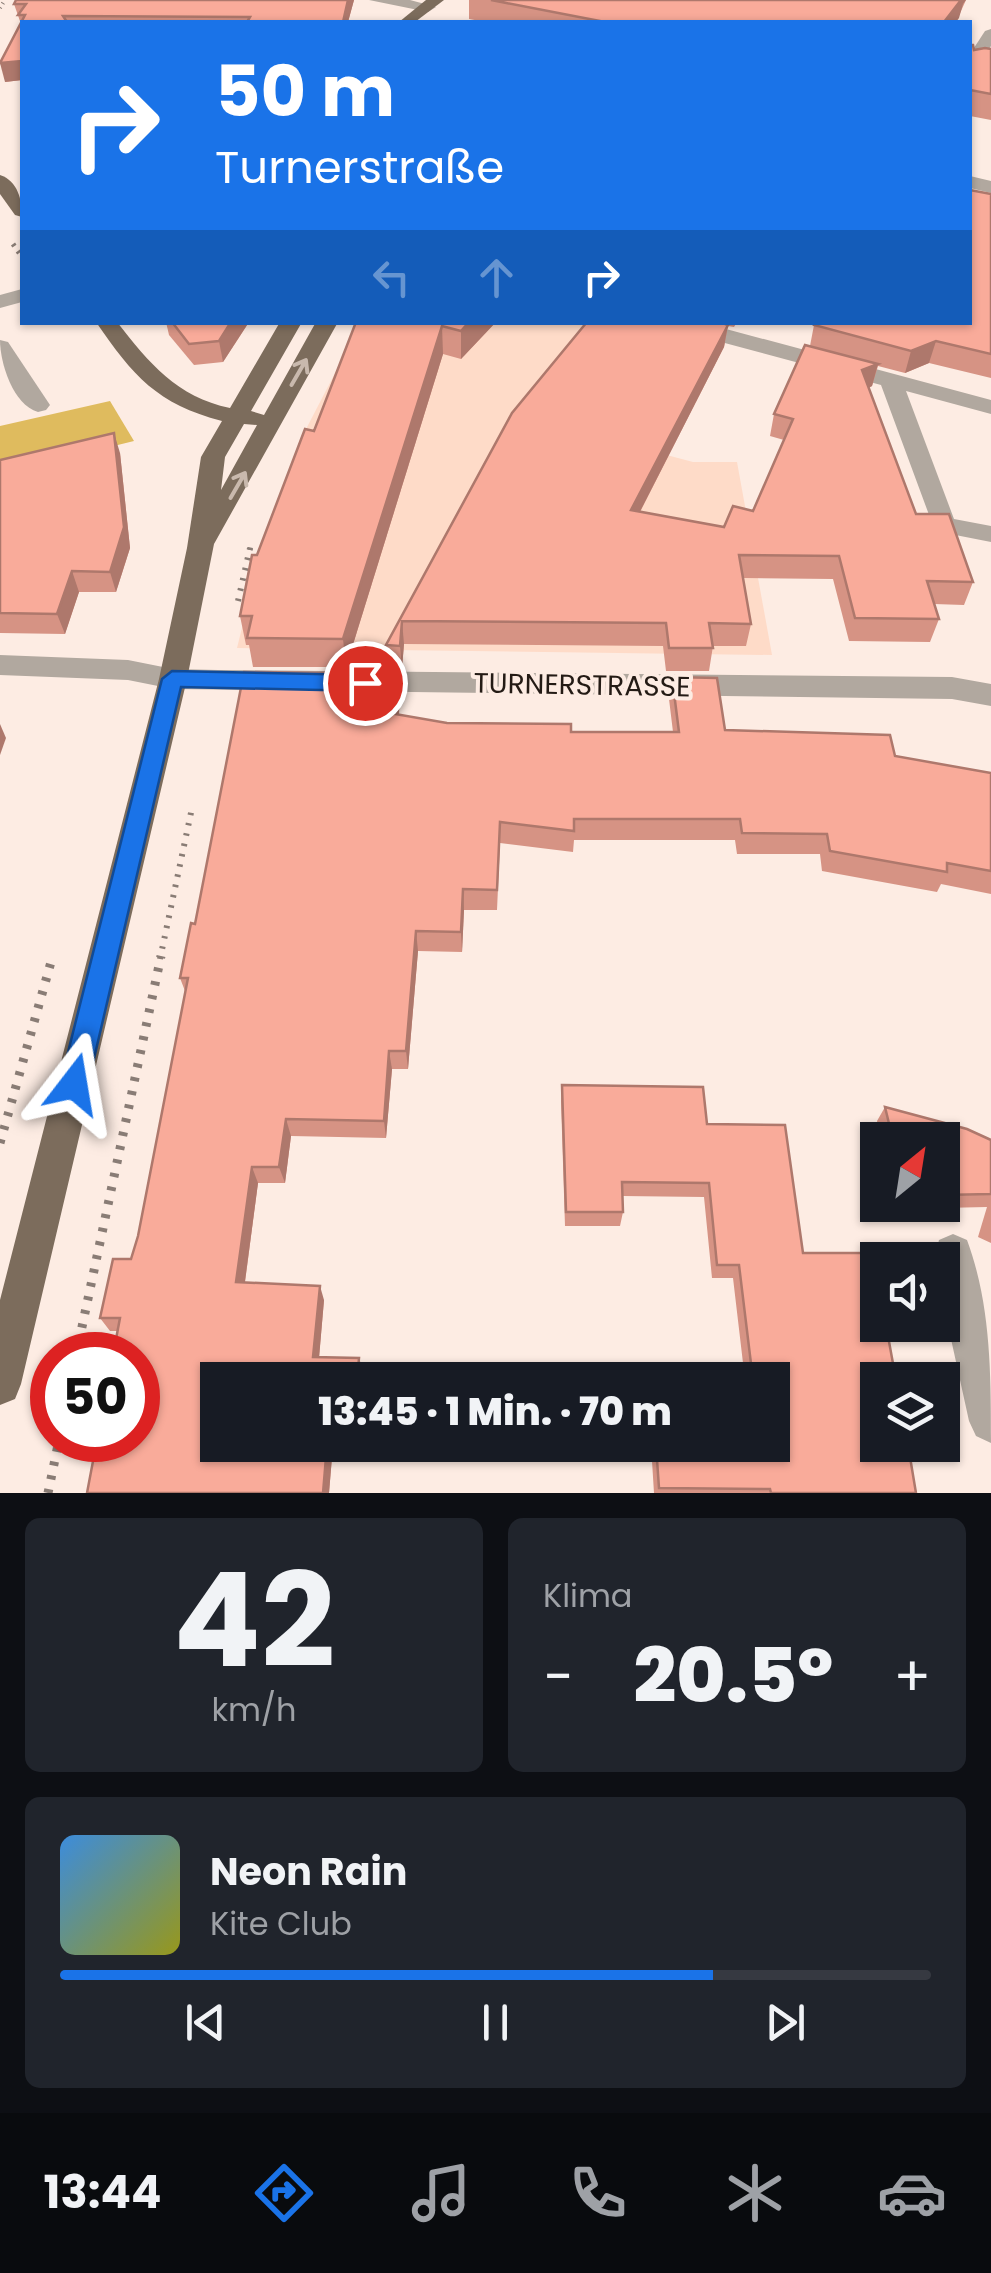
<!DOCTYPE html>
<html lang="de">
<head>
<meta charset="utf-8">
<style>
	body { margin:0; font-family:Poppins,sans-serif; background:#20242c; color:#f1f3f6; height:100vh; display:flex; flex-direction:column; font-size:38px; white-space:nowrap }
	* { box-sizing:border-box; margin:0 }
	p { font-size:32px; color:#9ea1a6 }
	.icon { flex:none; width:55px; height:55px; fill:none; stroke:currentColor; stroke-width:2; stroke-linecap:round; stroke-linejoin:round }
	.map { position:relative; height:1493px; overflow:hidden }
	.panel { display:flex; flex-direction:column; gap:25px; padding:25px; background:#0d0f14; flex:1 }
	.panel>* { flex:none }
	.top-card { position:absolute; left:20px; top:20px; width:952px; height:305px; border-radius:0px; box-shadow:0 2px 8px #0004; background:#1a73e8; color:#fff; overflow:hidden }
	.needle { width:65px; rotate:30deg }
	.controls { position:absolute; left:860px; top:1122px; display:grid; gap:20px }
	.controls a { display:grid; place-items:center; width:100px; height:100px; border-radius:0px; background:#171b24; box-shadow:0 2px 8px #0004; font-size:50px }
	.speed { position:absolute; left:30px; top:1332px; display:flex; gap:20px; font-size:50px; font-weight:700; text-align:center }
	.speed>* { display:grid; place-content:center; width:130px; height:130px; border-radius:50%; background:#171b24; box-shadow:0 2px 8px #0004; line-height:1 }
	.speed .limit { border:15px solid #d22; background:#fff; color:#111 }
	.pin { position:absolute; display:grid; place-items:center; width:85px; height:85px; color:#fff; margin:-42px; border:5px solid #fff; border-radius:50%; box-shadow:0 2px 10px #0007 }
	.me { position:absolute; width:110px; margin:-55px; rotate:14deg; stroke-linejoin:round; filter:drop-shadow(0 0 8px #0008) }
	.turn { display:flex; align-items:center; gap:35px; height:210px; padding:0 30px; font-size:45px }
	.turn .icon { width:130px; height:130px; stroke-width:2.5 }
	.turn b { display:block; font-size:70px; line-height:85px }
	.lanes { display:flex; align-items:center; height:95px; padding:0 30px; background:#0003; justify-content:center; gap:50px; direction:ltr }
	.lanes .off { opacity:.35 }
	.big { font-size:75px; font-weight:800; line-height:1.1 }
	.panel .widget { flex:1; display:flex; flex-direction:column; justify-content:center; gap:15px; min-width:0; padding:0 35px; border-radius:15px; background:#20242c }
	.panel .dial { align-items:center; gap:0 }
	.dial b { font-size:130px; line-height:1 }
	.song { display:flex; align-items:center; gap:30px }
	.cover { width:120px; height:120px; border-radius:15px; background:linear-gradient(135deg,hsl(210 70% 55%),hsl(60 70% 35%)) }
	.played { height:10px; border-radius:5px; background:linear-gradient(90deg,#1a73e8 75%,#363941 75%) }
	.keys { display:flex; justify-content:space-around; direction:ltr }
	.heat { display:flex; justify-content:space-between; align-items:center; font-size:55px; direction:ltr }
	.panel .tiles { flex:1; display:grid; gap:25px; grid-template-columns:1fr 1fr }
	.widget:last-child { grid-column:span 2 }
	.trip { position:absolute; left:200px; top:1362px; width:590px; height:100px; border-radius:0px; background:#171b24; box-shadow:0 2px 8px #0004; font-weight:800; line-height:100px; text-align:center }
	.tab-bar { display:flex; height:160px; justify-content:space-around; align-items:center; background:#090b0e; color:#9ea1a6 }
	.tab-bar .icon { width:70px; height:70px }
	.tab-bar .on { color:#1a73e8 }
	.tab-bar b { font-size:45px; color:#f1f3f6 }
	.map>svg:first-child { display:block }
	.built { fill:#fedbc8 }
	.forest { fill:#dfbb5e }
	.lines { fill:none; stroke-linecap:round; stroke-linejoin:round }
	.path-far3 { stroke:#897c75; stroke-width:4; stroke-dasharray:1 4; stroke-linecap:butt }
	.path-far2 { stroke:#897c75; stroke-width:5; stroke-dasharray:2.5 6; stroke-linecap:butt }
	.path-far1 { stroke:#897c75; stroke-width:6; stroke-dasharray:2.5 8; stroke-linecap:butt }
	.path { stroke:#897c75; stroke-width:9; stroke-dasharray:4 10; stroke-linecap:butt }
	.minor { fill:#b1a89f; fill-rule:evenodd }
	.major { fill:#7c6c5c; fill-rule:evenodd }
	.wall { fill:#d69384 }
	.shaded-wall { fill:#ae786c }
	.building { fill:#f9ab9a; stroke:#ae786c; stroke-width:2.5 }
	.oneway { stroke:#c9b9ad }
	.route { fill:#1a73e8; stroke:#114b97; stroke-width:2.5 }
	.labels { text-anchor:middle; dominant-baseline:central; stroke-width:8; stroke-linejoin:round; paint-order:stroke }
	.street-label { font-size:28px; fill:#241b15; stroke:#fdece3 }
</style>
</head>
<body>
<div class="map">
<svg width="991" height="1493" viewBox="0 0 991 1493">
	<rect width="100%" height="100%" fill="#fdece3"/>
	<polygon class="built" points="641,322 561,427 693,462 737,462 772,655 237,648 266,531 305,431 361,323"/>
	<polygon class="forest" points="110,401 134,441 0,474 0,426"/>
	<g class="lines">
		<polyline class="path-far3" points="0,8 5,0"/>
		<g class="path-far2">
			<polyline points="13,244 22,257"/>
			<polyline points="250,550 251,545"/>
		</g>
		<g class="path-far1">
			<polyline points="238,601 250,548"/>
			<polyline points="160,959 192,808"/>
		</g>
		<g class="path">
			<polyline points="0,1143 51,962"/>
			<polyline points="76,1355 161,956"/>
			<polyline points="48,1493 59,1440"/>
		</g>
		<g class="minor">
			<polygon points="369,0 410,0 436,7 428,12"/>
			<polygon points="991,29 991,46 976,69 970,71 970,54 985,31"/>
			<polygon points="970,176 991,181 991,193 970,188"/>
			<polygon points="22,289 22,302 0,308 0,295"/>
			<polygon points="663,322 700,322 991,400 991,414 906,391 954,519 991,526 991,542 935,531 881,385 665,327"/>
			<path d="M 0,340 L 8,342 L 50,405 L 46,410 L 38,412 C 13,405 0,363 0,340 Z"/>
			<polygon points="0,655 128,660 173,669 218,670 952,677 991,684 991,706 952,699 173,689 128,680 0,675"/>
			<path d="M 953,1234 L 967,1240 C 991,1305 991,1373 991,1443 L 976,1436 L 969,1421 L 942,1298 L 942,1260 L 934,1260 L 939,1240 Z"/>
		</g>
		<g class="major">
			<polygon points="426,0 444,0 415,22 399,22"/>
			<path d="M 0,175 C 18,181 22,200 22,217 L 15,215 L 0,194 Z"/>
			<path d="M 96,322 L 117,322 C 149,363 177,397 230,408 L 280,322 L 302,322 L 251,411 L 264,415 L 316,322 L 338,322 L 214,544 L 187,679 L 21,1384 L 15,1399 L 0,1405 L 0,1300 L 159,679 L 187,548 L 201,457 L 222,421 C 157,404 133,376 96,322 ZM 244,424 L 257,425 L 221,490 L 225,457 Z"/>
		</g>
	</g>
	<g class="wall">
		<polygon points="354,0 348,22 22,22 22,80 5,82 21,24 14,4"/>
		<polygon points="469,0 966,0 956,22 486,22 469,19"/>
		<polygon points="970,45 974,50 991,49 991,120 970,116"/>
		<polygon points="991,194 991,378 929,363 905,373 878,366 872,386 869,388 916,514 973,582 964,605 934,604 939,619 930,642 849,641 833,579 743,578 751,624 746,646 713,646 709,671 666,671 663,646 404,644 402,668 388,668 386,645 587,322 737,322 734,327 728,326 724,347 640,512 724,527 753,511 784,440 770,436 774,414 810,346 814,325"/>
		<polygon points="166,322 249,322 223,362 194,365 169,335"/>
		<polygon points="356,322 496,322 461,359 443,354 346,667 253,667 249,645 246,645 240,616 257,555 314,431"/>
		<polygon points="120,453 130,548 116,592 79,592 65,634 0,633 0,460"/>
		<polygon points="672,677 725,730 991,773 991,894 941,884 937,892 822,871 820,854 737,854 735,840 574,840 573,852 500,843 497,910 464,910 462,952 418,951 408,1069 392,1069 386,1138 291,1136 285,1183 258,1183 245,1282 324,1300 319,1357 363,1371 362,1380 218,1380 333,1445 329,1493 87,1493 117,1331 110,1331 100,1318 131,1259 138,1236 185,991 180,978 195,924 337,690 358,699 400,696 399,715 447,723 571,732 673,732 669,699"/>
		<polygon points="562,1085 707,1124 803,1253 916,1493 654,1493 651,1445 772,1445 772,1380 745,1380 733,1278 712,1278 704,1197 622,1196 623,1212 620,1226 565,1226 561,1101"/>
		<polygon points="885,1107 991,1140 991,1243 978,1237 987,1207 897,1209 896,1205 942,1205 942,1140 881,1140 877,1121"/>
	</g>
	<g class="shaded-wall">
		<polygon points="348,0 354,0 348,22 343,22"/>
		<polygon points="957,0 966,0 963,4 959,18 956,22 944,22"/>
		<polygon points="22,61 22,80 5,82 0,63"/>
		<polygon points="231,322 249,322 223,362 219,341"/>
		<polygon points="469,322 496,322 461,359 461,331"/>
		<polygon points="728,325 724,347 629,533 631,510"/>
		<polygon points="442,326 443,354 346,667 343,639"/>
		<polygon points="936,341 929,363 905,373 911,351"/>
		<polygon points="878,364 872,386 857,393 862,370"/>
		<polygon points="114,433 120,453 130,548 116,592 110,572"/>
		<polygon points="72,571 79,592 65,634 57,614"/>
		<polygon points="402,621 404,644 402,668 400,646"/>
		<polygon points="335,673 338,695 330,688"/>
		<polygon points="398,674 400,696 397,736 395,714"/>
		<polygon points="0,724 6,738 0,755"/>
		<polygon points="463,889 464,910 462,952 461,932"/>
		<polygon points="416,931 418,951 408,1069 406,1051"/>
		<polygon points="389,1051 392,1069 386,1138 384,1121"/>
		<polygon points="286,1119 291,1136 285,1183 279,1167"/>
		<polygon points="252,1167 258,1183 243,1296 236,1282"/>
		<polygon points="320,1286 324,1300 318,1370 313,1357"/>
		<polygon points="359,1358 363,1371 362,1380 357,1380"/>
		<polygon points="327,1445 333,1445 329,1493 323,1493"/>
	</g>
	<g class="building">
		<polygon points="16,0 348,0 343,22 247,22 250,17 63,16 67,22 22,22 22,61 0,63 25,15 18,15 26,4 14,4"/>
		<polygon points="491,0 961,0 944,22 605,22"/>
		<polygon points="970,45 973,45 974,50 985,48 991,49 991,94 970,90"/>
		<polygon points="970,190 991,194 991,354 936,341 911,351 814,325 815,322 970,322"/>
		<polygon points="172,322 231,322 219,341 189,344"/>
		<polygon points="356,322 469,322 461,331 442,326 343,639 247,638 252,616 240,616 252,555 257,555 305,429 314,431"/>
		<polygon points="587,322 720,322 728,325 631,510 724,527 733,506 753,511 793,419 774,414 805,345 878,364 862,370 916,514 949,514 973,582 927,581 939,619 855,618 839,556 739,555 751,624 709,623 713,648 669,648 666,623 402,621 400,646 386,645 512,413"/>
		<polygon points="114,433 124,527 110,572 72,571 57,614 0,613 0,460"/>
		<polygon points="244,672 335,673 330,688 358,699 371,674 398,674 395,714 447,723 571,724 571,732 679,732 672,677 717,678 725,730 890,735 895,756 991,773 991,871 947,863 947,872 830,851 827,834 742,833 740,819 574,819 574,831 500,822 497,890 463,889 461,932 416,931 406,1051 389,1051 384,1121 286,1119 279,1167 252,1167 236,1282 320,1286 313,1357 359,1358 357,1380 218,1380 218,1445 327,1445 323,1493 87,1493 97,1440 138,1440 138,1355 113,1355 120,1318 100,1318 113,1259 131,1259 138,1236 188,978 180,978 191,923 195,924"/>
		<polygon points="562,1085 703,1087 707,1124 785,1125 803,1253 873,1253 878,1278 878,1325 886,1325 896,1380 878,1380 878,1445 908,1445 916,1493 771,1493 770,1489 659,1488 656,1445 772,1445 772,1380 753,1380 739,1265 717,1265 709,1183 622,1182 623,1212 566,1212"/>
		<polygon points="885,1107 967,1129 991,1140 991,1194 942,1195 942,1140 893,1140"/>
	</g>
	<defs><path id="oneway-shaft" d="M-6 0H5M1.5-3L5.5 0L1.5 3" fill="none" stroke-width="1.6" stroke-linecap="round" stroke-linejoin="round" transform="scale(2.5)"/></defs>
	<g class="oneway">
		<use href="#oneway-shaft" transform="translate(299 372) rotate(-60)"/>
		<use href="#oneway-shaft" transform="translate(238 485) rotate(-60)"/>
	</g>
	<polygon class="route" points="172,671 365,675 376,683 365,691 181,687 88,1084 84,1093 74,1097 64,1093 60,1084 162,679"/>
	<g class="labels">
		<g class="street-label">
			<text transform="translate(582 685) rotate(1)">TURNERSTRASSE</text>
		</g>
	</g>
</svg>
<div class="controls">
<a><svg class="needle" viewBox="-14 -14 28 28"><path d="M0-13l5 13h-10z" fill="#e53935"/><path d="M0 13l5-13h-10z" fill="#9ea1a6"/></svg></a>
<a><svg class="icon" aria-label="sound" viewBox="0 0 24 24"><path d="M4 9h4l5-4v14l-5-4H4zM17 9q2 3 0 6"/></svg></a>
<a><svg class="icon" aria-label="layers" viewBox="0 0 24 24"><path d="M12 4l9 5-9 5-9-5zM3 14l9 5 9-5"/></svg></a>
</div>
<div class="speed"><div class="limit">50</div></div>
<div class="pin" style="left:365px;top:683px;background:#d93025"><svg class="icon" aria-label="arrive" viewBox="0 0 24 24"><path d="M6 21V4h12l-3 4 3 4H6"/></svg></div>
<svg class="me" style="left:74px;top:1084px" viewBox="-20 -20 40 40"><path d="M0-17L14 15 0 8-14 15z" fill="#1a73e8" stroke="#fff" stroke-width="4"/></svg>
<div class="trip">13:45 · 1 Min. · 70 m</div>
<div class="top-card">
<div class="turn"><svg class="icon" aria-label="right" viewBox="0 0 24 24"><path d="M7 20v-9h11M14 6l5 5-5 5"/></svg><div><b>50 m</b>Turnerstraße</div></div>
<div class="lanes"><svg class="icon off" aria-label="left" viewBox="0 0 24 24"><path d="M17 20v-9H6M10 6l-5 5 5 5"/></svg><svg class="icon off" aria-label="ahead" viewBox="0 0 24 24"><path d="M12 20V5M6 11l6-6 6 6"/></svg><svg class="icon" aria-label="right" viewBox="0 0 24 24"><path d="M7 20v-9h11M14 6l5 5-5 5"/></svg></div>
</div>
</div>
<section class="panel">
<div class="tiles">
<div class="widget dial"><b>42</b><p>km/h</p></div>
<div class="widget"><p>Klima</p>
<div class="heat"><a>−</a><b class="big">20.5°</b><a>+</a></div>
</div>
<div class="widget">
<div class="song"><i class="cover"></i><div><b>Neon Rain</b><p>Kite Club</p></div></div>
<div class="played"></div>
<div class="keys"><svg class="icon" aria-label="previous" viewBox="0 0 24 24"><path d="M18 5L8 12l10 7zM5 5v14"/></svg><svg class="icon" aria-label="pause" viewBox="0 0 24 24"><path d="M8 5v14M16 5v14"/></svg><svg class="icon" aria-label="next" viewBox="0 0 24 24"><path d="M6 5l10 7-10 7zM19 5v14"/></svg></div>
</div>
</div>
</section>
<nav class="tab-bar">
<b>13:44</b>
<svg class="icon on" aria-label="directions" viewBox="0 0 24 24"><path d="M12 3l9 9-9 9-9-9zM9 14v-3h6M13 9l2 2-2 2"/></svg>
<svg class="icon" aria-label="music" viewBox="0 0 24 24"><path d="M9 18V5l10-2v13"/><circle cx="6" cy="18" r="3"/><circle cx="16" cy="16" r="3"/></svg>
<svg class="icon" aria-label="phone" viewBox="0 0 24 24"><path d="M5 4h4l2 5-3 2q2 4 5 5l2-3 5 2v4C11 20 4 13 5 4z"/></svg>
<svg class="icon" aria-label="climate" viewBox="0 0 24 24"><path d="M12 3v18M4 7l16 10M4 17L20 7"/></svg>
<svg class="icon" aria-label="car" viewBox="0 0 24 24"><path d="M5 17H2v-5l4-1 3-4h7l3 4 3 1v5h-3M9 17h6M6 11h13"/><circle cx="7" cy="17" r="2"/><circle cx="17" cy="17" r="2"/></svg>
</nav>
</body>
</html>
